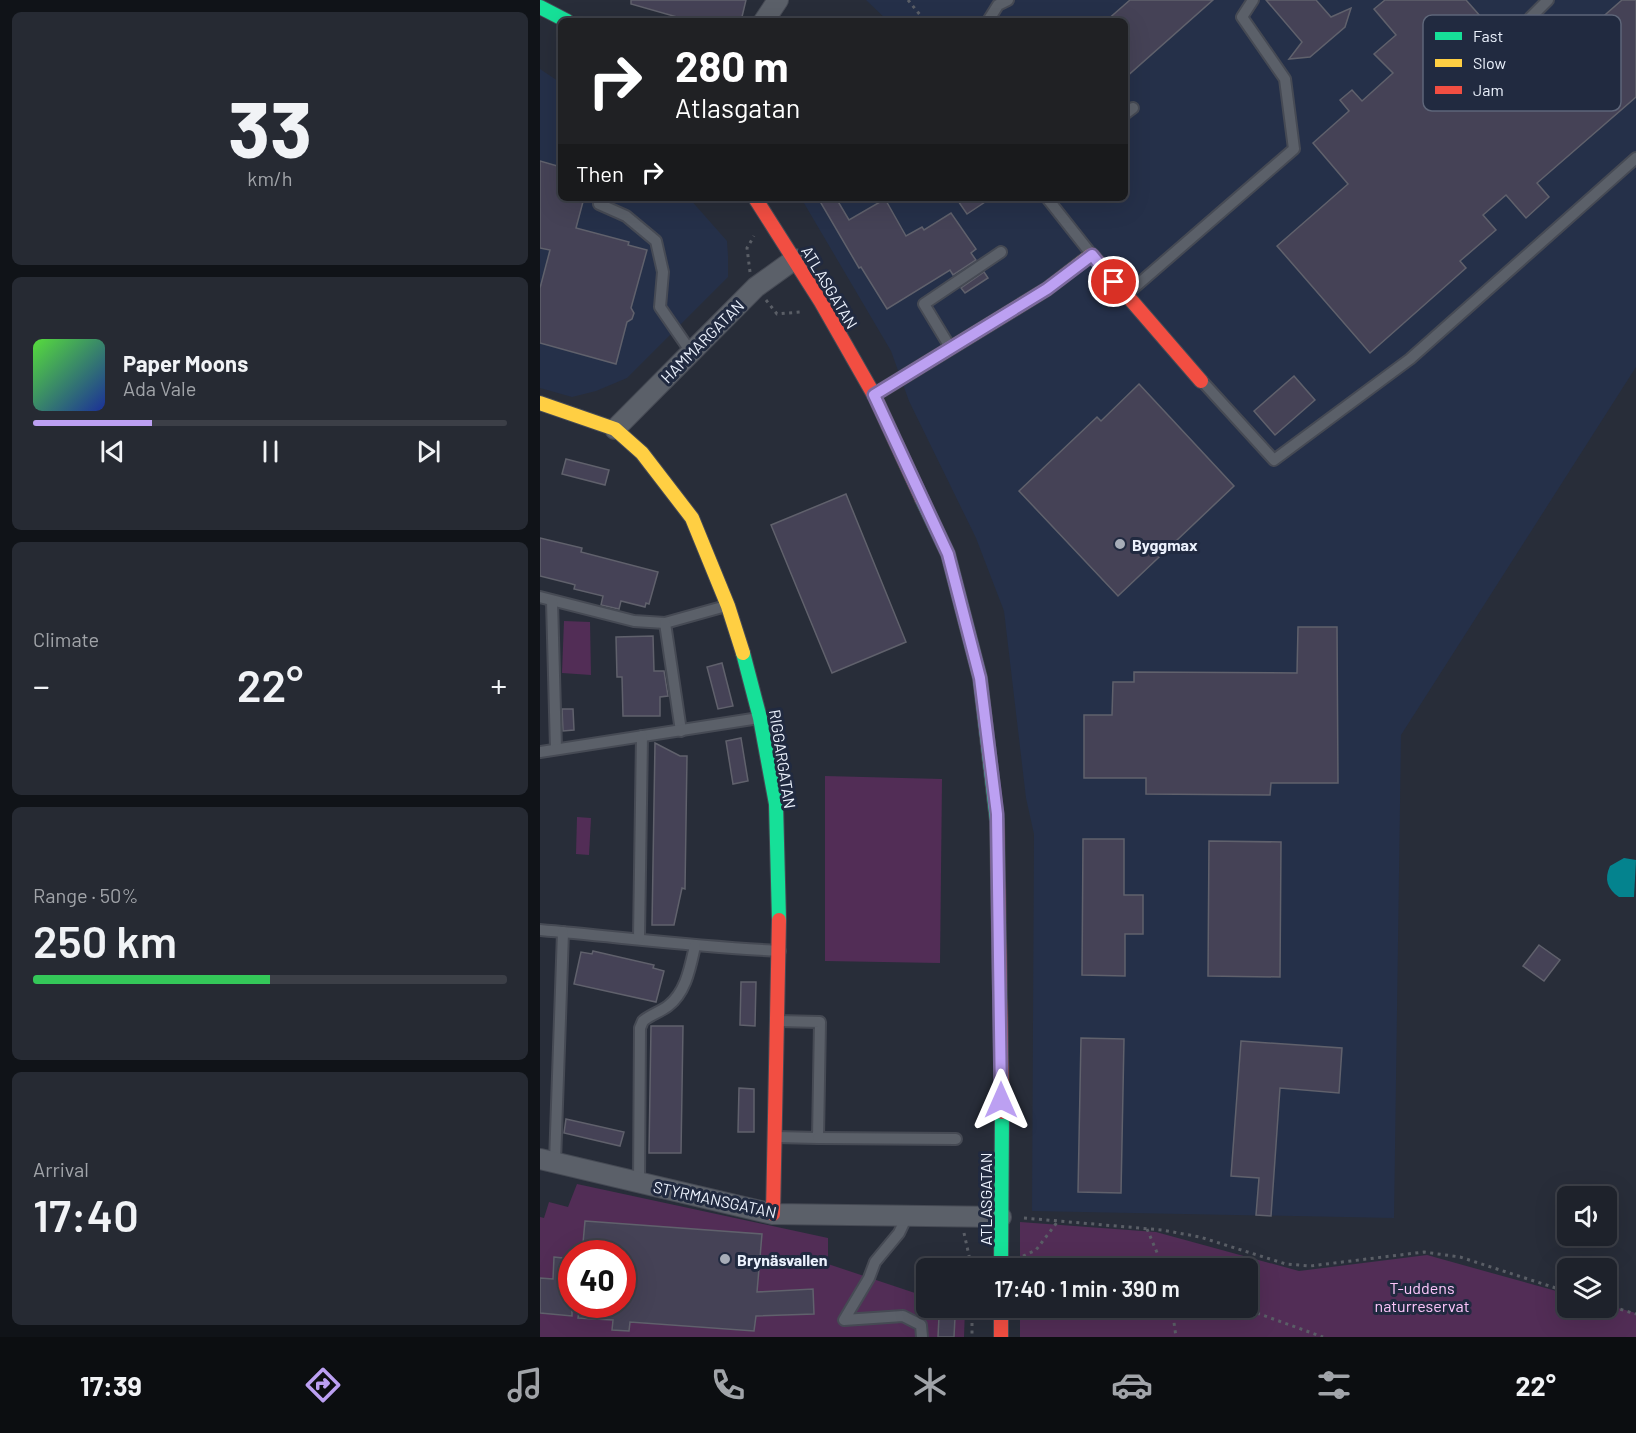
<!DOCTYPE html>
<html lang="en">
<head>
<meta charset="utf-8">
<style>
	body { margin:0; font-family:Barlow,sans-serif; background:#262a33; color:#f1f3f6; height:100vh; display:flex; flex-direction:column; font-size:22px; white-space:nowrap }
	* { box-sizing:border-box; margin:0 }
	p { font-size:20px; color:#a1a4a9 }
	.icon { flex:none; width:33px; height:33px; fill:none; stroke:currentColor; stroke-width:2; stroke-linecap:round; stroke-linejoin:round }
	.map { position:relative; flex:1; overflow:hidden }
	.drawer { display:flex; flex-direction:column; gap:12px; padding:12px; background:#101318; width:540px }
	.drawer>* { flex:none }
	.banner { position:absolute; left:18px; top:18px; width:570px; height:183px; border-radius:9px; box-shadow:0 6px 24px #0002,0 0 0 2px #3c3f47; background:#202124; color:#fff; overflow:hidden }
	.buttons { position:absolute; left:1017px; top:1186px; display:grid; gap:12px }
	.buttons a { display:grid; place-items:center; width:60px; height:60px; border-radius:9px; background:#1e222b; box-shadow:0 6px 24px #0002,0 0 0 2px #3c3f47; font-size:30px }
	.speed { position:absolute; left:18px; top:1240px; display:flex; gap:12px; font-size:30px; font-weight:700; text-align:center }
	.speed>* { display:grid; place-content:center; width:78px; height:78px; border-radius:50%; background:#1e222b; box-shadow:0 6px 24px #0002,0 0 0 2px #3c3f47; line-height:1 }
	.speed .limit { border:9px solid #d22; background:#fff; color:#111 }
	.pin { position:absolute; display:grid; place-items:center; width:51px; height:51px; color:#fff; margin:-26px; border:3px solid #fff; border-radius:50%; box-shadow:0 2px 6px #0007 }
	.me { position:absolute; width:66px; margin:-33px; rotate:0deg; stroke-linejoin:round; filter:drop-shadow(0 0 4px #0008) }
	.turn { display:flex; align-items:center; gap:21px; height:126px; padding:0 18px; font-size:27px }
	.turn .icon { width:78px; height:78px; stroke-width:2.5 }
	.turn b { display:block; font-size:42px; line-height:51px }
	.then { display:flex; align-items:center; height:57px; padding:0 18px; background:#0003; gap:12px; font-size:22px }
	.big { font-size:45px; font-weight:600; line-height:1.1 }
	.drawer .widget { flex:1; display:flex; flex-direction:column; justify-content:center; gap:9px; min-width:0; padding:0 21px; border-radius:9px; background:#262a33 }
	.drawer .dial { align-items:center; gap:0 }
	.dial b { font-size:78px; line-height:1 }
	.song { display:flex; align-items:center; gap:18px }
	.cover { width:72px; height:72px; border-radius:9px; background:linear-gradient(135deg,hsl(110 70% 55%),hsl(230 70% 35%)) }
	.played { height:6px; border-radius:3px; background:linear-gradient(90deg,#bca0f2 25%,#3c3f47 25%) }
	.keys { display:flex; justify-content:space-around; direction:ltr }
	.heat { display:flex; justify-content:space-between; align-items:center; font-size:33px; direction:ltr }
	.charge { height:9px; border-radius:4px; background:linear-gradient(90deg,#34c759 50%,#3c3f47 0) }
	.trip { position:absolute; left:376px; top:1258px; width:342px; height:60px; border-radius:9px; background:#1e222b; box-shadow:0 6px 24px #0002,0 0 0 2px #3c3f47; font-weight:600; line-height:60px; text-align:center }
	.tab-bar { display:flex; height:96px; justify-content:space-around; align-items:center; background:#0c0e11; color:#a1a4a9 }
	.tab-bar .icon { width:42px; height:42px }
	.tab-bar .selected { color:#bca0f2 }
	.tab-bar b { font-size:27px; color:#f1f3f6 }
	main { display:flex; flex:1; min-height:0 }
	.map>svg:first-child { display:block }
	.built { fill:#253049 }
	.green { fill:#522d56; fill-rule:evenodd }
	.water { fill:#04838e }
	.building { fill:#454256; stroke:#60616c; stroke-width:1.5 }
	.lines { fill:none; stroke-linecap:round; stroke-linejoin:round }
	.lane-casing { stroke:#464a54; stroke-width:14 }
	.street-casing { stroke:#464a54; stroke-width:22 }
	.fast-casing { stroke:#464a54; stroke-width:16 }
	.slow-casing { stroke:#464a54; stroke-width:16 }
	.jam-casing { stroke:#464a54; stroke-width:16 }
	.path { stroke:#5a5e66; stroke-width:3; stroke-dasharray:3 4.5; stroke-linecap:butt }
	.lane { stroke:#5b6069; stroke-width:10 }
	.street { stroke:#5b6069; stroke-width:20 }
	.fast { stroke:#16e098; stroke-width:14 }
	.slow { stroke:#ffcf43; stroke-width:14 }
	.jam { stroke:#f24e42; stroke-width:14 }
	.route-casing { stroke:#7a689d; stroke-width:15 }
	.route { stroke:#bca0f2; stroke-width:10 }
	.poi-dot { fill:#a7adb8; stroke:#212a40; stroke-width:2 }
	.labels { text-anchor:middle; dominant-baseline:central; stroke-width:6; stroke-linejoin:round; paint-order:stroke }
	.street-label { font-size:16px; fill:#ecf2fd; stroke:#212a40 }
	.poi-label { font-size:16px; font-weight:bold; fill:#ecf2fd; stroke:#212a40; text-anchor:start }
	.park-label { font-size:16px; fill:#fcc6fb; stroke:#212a40 }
	.key { fill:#212a40; stroke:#5e6679; stroke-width:1.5 }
	.key-label { font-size:16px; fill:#ecf2fd }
</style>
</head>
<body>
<main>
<section class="drawer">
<div class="widget dial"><b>33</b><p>km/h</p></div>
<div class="widget">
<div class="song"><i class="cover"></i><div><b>Paper Moons</b><p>Ada Vale</p></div></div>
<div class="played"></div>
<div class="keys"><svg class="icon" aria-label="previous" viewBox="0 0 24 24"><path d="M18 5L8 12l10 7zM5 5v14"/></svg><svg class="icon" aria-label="pause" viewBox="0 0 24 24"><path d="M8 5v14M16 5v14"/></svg><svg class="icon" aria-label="next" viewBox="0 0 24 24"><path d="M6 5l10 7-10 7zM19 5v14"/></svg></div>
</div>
<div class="widget"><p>Climate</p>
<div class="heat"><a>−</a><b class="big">22°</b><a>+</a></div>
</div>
<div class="widget"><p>Range · 50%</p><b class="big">250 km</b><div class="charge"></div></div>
<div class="widget"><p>Arrival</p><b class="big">17:40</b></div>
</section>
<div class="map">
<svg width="1096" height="1337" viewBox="0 0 1096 1337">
	<rect width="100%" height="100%" fill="#282d39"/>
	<g class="built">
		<polygon points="326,0 1096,0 1096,367 861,735 854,1218 492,1211 494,834 486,798 464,611 436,538 369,401 351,351 261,198 585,198 585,21 348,21"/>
		<polygon points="0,69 21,83 21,198 149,198 187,241 188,256 188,277 87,378 56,391 32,397 0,388"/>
	</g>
	<g class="green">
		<polygon points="24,621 50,622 51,675 22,673"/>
		<polygon points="285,776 402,779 400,963 285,961"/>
		<polygon points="37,817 51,818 49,855 36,854"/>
		<path d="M 37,1184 L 288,1238 L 288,1264 L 387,1297 L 387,1308 L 425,1309 L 424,1337 L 0,1337 L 0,1217 L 4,1218 L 9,1202 L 28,1207 ZM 32,1254 L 82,1254 L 82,1305 L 32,1305 Z"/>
		<polygon points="480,1222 616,1232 759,1271 887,1255 1027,1294 1028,1308 1066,1308 1067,1305 1096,1313 1096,1337 480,1337 480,1308 708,1308 708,1269 480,1269"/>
	</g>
	<path class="water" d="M 1084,858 L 1096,860 L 1094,897 L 1079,897 C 1067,889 1064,879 1070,866 Z"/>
	<g class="building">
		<polygon points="91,0 206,0 201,21 151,21 91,4"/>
		<polygon points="590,0 673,0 585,78 585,21 566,21"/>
		<polygon points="726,0 776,0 791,17 811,8 805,27 770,57 749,59 762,42"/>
		<polygon points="845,0 926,0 994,77 1082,0 1096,0 1096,97 997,183 1009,197 986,218 966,195 943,215 956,230 920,261 926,268 830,353 737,246 808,184 773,143 809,111 800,100 812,90 822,101 853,73 834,54 856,35 834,9"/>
		<polygon points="0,161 21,167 21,198 44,198 36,228 89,242 88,245 107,250 91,308 94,313 92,319 87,322 76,364 0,343 0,288 10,250 0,248"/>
		<polygon points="278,198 296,198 309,220 345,199 366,236 382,227 384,230 411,213 436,249 431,253 436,260 413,275 410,270 347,309 321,267 319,268"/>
		<polygon points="416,198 451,198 427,214"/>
		<polygon points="444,272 448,278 425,293 421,288"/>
		<polygon points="754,376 775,400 735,435 714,411"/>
		<polygon points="599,384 694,486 578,596 479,491 557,417 561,421"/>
		<polygon points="26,459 69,470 65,485 22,474"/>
		<polygon points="306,494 366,642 292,673 231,525"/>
		<polygon points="0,538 42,548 41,552 118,572 109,604 106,603 105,607 81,601 79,609 61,605 63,596 34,589 35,585 32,584 0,576"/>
		<polygon points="758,627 797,627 798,783 731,783 730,795 606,794 606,778 544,778 544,715 572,715 573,682 594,682 594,672 757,673"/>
		<polygon points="113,636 114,671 124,671 128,696 120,697 120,716 83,716 82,677 77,677 76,637"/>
		<polygon points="182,663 193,706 178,709 167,667"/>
		<polygon points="22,709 33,709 34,730 23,731"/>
		<polygon points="201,738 208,781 193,784 186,741"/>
		<polygon points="115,743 140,756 147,756 145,889 142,888 134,925 112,925"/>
		<polygon points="543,839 584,839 584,895 603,895 603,934 585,934 585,976 542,975"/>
		<polygon points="669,841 741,842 740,977 668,976"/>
		<polygon points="999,945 1020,960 1004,981 983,966"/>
		<polygon points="53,951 114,965 113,968 124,971 116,1002 34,984 41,952 52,954"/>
		<polygon points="201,982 216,982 215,1026 200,1025"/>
		<polygon points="111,1026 143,1026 141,1153 109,1153"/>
		<polygon points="541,1038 584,1039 581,1193 538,1192"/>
		<polygon points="701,1041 802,1048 799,1093 740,1088 731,1216 716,1215 719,1178 691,1176"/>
		<polygon points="199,1088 214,1089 214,1132 198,1132"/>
		<polygon points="26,1119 84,1132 80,1146 24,1133"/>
		<polygon points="45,1221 222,1234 217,1292 273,1289 274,1314 216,1316 214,1331 90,1322 89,1331 72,1330 73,1320 38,1318 40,1305 82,1305 82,1254 42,1254"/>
		<polygon points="14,1257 32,1259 32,1316 0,1313 0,1278 13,1279"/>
		<polygon points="399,1316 415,1317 414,1337 398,1337"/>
	</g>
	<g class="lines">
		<g class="lane-casing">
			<g id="lane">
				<polyline points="990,18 1008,0"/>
				<polyline points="448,21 458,5 468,0"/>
				<polyline points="585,114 593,108"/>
				<polyline points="507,198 552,255"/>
				<polyline points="59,204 86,216 116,241 123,272 120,307 151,352"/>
				<polyline points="588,293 754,149 745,79 702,17 713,0"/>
				<polyline points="410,347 384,304 461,252"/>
				<polyline points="662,381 734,460 870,359 1096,158"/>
				<polyline points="0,597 94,621 125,623 186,606"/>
				<polyline points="12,601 16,749"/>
				<polyline points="125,623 141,731"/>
				<polyline points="0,752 219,718"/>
				<path d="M 0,930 C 80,937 159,947 240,951"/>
				<polyline points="99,938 102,736"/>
				<polyline points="236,1137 278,1138 280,1022 238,1021"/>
				<polyline points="278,1138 416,1139"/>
				<polyline points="15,1162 23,932"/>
				<path d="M 99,1183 L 100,1028 L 103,1021 C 110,1015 120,1012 128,1006 C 146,992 150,968 155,946"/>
				<polyline points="367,1216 359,1233 335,1262 329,1278 304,1320 363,1316 381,1325 382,1337"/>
			</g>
		</g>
		<g class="street-casing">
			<g id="street">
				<polyline points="224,21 238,0"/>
				<polyline points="75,429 216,287 255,259"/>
				<polyline points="0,1159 233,1214 461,1217"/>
			</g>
		</g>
		<g class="fast-casing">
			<g id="fast">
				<polyline points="0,7 27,21"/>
				<polyline points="382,499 408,554 440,678 457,821"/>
				<polyline points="203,653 220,718 236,804 239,920"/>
				<polyline points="461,1269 462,1112"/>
			</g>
		</g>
		<g class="slow-casing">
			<g id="slow">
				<polyline points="334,395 507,289 550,256"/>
				<polyline points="0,403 75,429 102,453 152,518 188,606 203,653"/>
			</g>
		</g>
		<g class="jam-casing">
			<g id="jam">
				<polyline points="215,198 281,302 334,395 382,499"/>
				<polyline points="550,256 552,255 661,381"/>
				<polyline points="457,821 462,1112"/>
				<polyline points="233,1214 239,920"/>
				<polyline points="461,1308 461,1337"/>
			</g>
		</g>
		<g class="path">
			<polyline points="368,0 385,21"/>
			<polyline points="210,272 207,248 214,236"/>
			<polyline points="226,300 237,314 261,312"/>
			<polyline points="484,1218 622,1230 660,1237 746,1264 770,1266 884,1252 920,1257 1028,1292"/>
			<polyline points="607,1229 624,1269"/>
			<polyline points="424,1233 432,1269"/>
			<polyline points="483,1256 496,1250 518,1221"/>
			<polyline points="1066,1305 1096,1314"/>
			<polyline points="432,1308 432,1337"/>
			<polyline points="632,1308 636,1337"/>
			<polyline points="703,1308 783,1337"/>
		</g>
		<use href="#lane" class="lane"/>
		<use href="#street" class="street"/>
		<use href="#fast" class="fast"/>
		<use href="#slow" class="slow"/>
		<use href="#jam" class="jam"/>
	</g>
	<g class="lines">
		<g class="route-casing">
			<polyline id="route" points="461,1100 457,814 440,678 408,554 334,395 507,289 552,255 574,282"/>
		</g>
		<use href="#route" class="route"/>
	</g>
	<g class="poi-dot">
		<circle cx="580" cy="544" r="6"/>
		<circle cx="185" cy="1259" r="6"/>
	</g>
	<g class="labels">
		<g class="street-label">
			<text transform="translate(290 287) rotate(59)">ATLASGATAN</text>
			<text transform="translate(162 341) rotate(-45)">HAMMARGATAN</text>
			<text transform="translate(243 759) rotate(81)">RIGGARGATAN</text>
			<text transform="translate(175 1199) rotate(12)">STYRMANSGATAN</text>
			<text transform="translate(445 1199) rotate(-90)">ATLASGATAN</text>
		</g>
		<g class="poi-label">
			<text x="592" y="544">Byggmax</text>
			<text x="197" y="1259">Brynäsvallen</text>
		</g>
		<g class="park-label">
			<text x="882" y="1287">T-uddens<tspan x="882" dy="18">naturreservat</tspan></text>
		</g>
	</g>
	<rect x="883" y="15" width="198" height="96" rx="9" class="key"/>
	<rect x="895" y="32" width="27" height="8" fill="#16e098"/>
	<rect x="895" y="59" width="27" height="8" fill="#ffcf43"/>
	<rect x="895" y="86" width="27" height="8" fill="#f24e42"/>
	<g class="key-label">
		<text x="933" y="42">Fast</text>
		<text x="933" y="69">Slow</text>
		<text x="933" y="96">Jam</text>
	</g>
</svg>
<div class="buttons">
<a><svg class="icon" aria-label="sound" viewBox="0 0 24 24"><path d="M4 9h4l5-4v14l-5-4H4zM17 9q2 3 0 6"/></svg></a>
<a><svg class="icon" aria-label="layers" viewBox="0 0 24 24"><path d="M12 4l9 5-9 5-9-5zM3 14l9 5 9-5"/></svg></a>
</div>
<div class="speed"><div class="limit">40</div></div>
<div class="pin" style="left:574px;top:282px;background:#d93025"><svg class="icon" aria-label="arrive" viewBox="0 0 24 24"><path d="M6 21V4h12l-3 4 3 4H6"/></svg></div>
<svg class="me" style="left:461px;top:1100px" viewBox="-20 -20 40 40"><path d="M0-17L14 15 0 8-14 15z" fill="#bca0f2" stroke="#fff" stroke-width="4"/></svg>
<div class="trip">17:40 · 1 min · 390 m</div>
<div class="banner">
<div class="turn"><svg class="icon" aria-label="right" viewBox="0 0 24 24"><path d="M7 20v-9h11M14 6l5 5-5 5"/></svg><div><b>280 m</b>Atlasgatan</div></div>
<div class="then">Then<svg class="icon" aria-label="right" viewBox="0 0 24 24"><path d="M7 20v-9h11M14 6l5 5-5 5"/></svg></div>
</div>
</div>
</main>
<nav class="tab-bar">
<b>17:39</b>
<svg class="icon selected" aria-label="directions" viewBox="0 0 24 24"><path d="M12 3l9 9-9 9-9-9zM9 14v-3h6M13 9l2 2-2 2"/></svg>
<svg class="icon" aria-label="music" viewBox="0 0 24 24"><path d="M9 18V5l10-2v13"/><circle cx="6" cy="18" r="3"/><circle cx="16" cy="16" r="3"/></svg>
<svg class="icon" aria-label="phone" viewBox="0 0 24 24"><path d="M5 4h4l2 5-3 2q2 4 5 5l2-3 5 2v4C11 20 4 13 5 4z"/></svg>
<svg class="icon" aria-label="climate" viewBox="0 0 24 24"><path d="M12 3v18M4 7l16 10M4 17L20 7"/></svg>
<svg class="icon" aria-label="car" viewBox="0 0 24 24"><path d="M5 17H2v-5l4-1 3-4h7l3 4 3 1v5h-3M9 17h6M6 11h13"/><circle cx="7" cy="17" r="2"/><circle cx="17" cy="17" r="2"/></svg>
<svg class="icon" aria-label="filters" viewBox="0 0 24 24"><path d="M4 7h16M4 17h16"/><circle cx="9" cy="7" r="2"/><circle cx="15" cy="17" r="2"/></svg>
<b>22°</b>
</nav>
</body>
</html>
